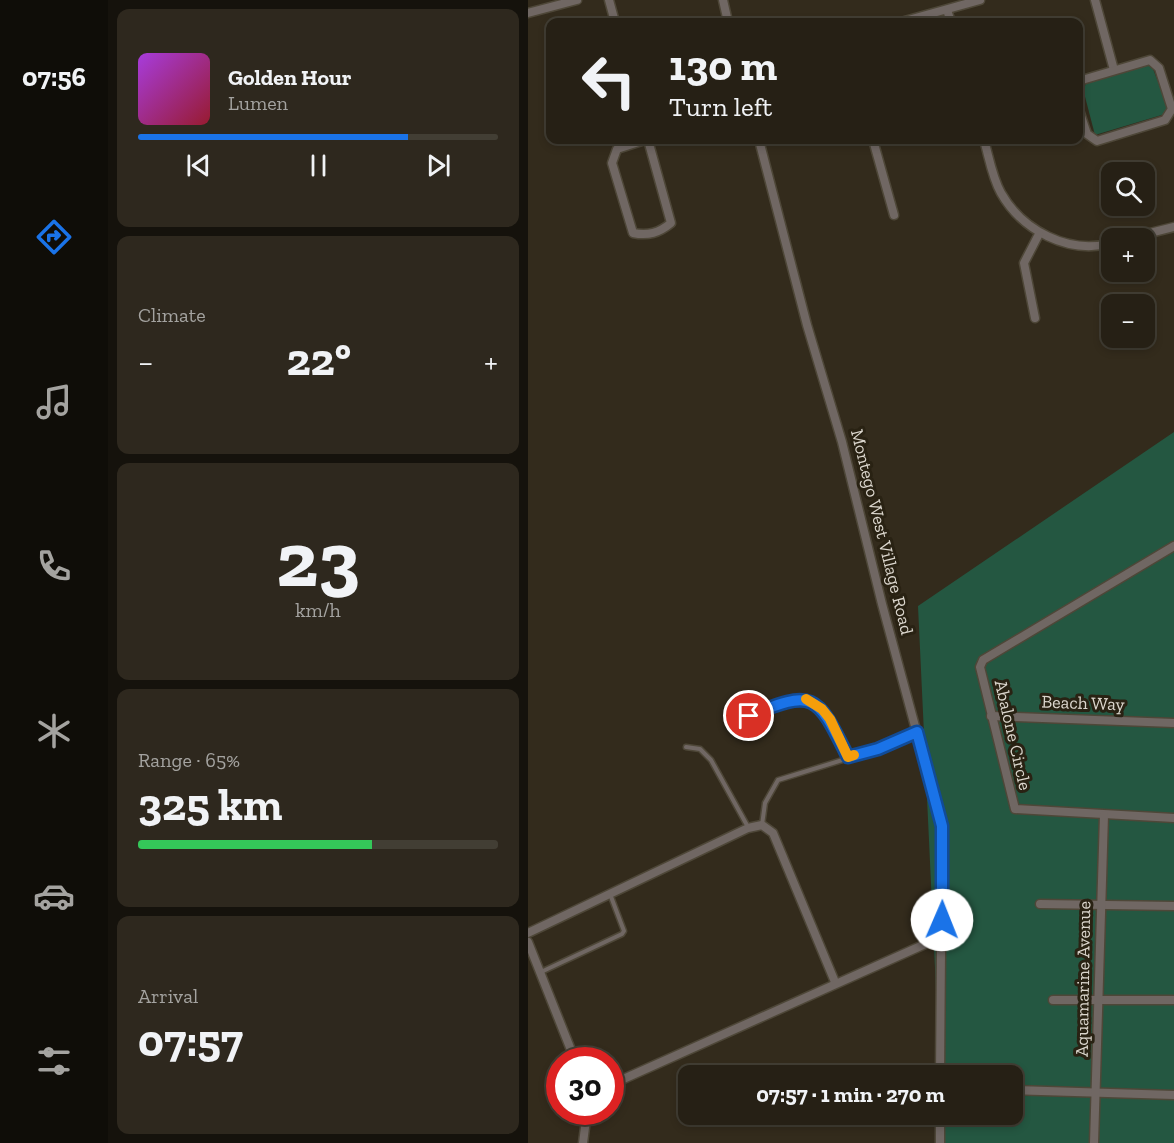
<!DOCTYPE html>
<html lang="en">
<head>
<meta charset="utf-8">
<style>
	body { margin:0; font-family:"Zilla Slab",serif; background:#2e281e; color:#f1f3f6; height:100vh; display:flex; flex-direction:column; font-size:22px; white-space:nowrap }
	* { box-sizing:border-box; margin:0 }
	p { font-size:20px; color:#a4a3a0 }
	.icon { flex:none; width:33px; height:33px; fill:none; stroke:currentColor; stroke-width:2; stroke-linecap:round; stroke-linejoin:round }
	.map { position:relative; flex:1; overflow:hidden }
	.panel { display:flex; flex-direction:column; gap:9px; padding:9px; background:#15120c; width:420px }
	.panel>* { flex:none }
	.banner { position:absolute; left:18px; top:18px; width:537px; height:126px; border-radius:12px; box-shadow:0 3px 9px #0003,0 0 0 2px #423e34; background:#262015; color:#f1f3f6; overflow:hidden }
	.tools { position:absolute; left:573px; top:162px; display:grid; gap:12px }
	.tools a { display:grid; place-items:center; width:54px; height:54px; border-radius:12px; background:#262015; box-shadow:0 3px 9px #0003,0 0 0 2px #423e34; font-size:30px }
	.speed { position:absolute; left:18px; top:1047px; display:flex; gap:12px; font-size:30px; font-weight:700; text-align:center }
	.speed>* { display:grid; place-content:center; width:78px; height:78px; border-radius:50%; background:#262015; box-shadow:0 3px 9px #0003,0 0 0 2px #423e34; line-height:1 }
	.speed .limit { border:9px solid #d22; background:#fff; color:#111 }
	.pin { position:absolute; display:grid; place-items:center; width:51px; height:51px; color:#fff; margin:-26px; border:3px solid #fff; border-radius:50%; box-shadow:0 2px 6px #0007 }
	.me { position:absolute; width:66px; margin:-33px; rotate:1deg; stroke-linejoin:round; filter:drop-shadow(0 0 4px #0008) }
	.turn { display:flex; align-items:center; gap:21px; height:126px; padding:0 24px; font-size:27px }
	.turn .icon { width:78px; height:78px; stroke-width:2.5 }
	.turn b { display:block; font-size:42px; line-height:51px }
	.big { font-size:45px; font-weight:700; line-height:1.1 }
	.panel .card { flex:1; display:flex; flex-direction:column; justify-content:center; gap:9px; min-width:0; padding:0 21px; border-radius:12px; background:#2e281e }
	.panel .dial { align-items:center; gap:0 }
	.dial b { font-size:78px; line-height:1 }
	.song { display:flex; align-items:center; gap:18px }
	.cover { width:72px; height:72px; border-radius:9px; background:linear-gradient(135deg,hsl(280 70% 55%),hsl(350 70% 35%)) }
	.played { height:6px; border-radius:3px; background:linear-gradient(90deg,#1a73e8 75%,#423e34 75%) }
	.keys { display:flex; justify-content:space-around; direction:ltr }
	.heat { display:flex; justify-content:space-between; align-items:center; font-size:33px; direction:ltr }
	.charge { height:9px; border-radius:4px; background:linear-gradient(90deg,#34c759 65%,#423e34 0) }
	.trip { position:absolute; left:150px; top:1065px; width:345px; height:60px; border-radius:12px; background:#262015; box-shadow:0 3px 9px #0003,0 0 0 2px #423e34; font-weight:700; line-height:60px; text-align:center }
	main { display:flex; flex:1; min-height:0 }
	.menu { display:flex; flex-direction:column; width:108px; justify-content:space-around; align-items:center; background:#0f0d08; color:#a4a3a0 }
	.menu .icon { width:42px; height:42px }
	.menu .selected { color:#1a73e8 }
	.menu b { font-size:27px; color:#f1f3f6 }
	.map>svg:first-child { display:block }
	.green { fill:#245741 }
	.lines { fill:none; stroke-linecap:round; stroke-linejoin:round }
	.lane-casing { stroke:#4e4738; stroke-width:7 }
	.street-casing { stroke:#4e4738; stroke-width:11 }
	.lane { stroke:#706763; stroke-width:4 }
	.street { stroke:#706763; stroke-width:8 }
	.route-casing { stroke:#114b97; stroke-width:15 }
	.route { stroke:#1a73e8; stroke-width:10 }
	.slow { stroke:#f59e0b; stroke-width:10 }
	.labels { text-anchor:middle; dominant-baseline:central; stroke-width:6; stroke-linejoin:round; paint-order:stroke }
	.street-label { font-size:18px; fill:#dcd7ce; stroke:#292213 }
</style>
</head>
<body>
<main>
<nav class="menu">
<b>07:56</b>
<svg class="icon selected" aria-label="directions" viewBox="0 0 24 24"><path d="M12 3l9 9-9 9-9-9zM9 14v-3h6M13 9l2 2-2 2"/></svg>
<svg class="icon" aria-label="music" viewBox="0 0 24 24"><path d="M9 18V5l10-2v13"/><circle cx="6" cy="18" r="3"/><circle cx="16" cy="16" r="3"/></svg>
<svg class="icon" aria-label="phone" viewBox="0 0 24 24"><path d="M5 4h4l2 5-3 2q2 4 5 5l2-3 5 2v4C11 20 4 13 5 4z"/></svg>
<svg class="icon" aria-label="climate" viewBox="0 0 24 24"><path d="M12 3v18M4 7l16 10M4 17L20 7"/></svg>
<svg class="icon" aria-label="car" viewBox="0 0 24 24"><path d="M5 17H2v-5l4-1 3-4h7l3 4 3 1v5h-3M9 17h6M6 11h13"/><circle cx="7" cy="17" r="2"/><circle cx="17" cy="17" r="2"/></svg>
<svg class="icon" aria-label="filters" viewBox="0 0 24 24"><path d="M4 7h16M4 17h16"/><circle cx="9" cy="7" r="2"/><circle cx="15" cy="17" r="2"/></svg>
</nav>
<section class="panel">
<div class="card">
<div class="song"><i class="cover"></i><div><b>Golden Hour</b><p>Lumen</p></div></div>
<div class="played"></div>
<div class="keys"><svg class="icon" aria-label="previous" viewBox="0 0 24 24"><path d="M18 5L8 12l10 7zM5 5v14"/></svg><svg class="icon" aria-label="pause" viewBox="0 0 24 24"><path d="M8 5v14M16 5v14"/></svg><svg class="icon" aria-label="next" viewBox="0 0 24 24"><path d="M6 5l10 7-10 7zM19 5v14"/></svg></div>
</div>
<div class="card"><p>Climate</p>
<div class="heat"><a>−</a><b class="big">22°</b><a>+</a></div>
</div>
<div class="card dial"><b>23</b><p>km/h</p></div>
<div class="card"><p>Range · 65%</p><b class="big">325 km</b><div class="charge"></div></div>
<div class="card"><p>Arrival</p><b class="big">07:57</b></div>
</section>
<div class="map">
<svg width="646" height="1143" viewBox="0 0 646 1143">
	<rect width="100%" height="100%" fill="#332b1c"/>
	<g class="green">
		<polygon points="620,65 625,69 640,107 637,114 567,135 555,89 558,84"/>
		<polygon points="646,432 646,1143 415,1143 414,1115 484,1114 484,1076 412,1075 390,606"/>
	</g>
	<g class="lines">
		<g class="lane-casing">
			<g id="lane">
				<path d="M 221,716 C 286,688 290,696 320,757"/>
				<polyline points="158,747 172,749 183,760 220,827"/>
				<polyline points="234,825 237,803 250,780 350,749 387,733"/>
				<polyline points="13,972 94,934 96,931 82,894"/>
			</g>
		</g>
		<g class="street-casing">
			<g id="street">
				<polyline points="81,0 87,22"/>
				<polyline points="195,0 200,22"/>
				<polyline points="567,0 586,70"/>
				<polyline points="419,10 423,22"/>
				<polyline points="0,13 49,0"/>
				<polyline points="373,22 452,0"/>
				<polyline points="550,84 554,80 622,60 631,68 644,109 637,120 569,141 559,134 550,107"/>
				<path d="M 117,140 L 89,149 L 84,163 L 105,233 C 120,236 131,233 143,223 L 120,140"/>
				<polyline points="231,140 279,325 314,442 354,604 414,826 412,1076"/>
				<polyline points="345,140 366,215"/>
				<path d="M 456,140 C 461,157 464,177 473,193 C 494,230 540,255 584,243"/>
				<polyline points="602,238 646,227"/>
				<polyline points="507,318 496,263 511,234"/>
				<polyline points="646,546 455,660 452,667 487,809 646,818"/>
				<polyline points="463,716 646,723"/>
				<polyline points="512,904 646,906"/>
				<polyline points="0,933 220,828 234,825 245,833 307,982"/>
				<polyline points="0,942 47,1060"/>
				<polyline points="525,1000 646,1000"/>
				<polyline points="82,1085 413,937"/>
				<polyline points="484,1090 646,1095"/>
				<polyline points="55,1143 59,1112"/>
				<polyline points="412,1143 412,1114"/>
				<polyline points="566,1143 576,815"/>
			</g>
		</g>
		<use href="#lane" class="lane"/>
		<use href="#street" class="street"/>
	</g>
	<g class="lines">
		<g class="route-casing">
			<path id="route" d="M 221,716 C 287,688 289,695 320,757 L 350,749 L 389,732 L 414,826 L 414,920"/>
		</g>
		<use href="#route" class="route"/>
		<polyline class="slow" points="278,699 294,709 302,719 320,757 326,755"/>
	</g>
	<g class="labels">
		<g class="street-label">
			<text transform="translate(354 532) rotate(76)">Montego West Village Road</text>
			<text transform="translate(555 703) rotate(2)">Beach Way</text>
			<text transform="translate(485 735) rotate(77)">Abalone Circle</text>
			<text transform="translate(555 979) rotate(-89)">Aquamarine Avenue</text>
		</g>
	</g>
</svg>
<div class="tools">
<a><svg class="icon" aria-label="search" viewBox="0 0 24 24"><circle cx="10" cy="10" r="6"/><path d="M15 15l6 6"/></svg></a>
<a>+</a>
<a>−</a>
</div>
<div class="speed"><div class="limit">30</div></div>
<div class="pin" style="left:221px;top:716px;background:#d93025"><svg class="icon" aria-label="arrive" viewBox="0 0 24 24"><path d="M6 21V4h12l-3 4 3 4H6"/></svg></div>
<svg class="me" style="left:414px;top:920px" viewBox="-20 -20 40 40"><circle r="19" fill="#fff"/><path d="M0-13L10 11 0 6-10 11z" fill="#1a73e8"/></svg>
<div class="trip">07:57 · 1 min · 270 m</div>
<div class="banner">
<div class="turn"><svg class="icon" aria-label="left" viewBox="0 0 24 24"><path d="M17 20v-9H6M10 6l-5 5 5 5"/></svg><div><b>130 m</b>Turn left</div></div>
</div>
</div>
</main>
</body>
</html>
